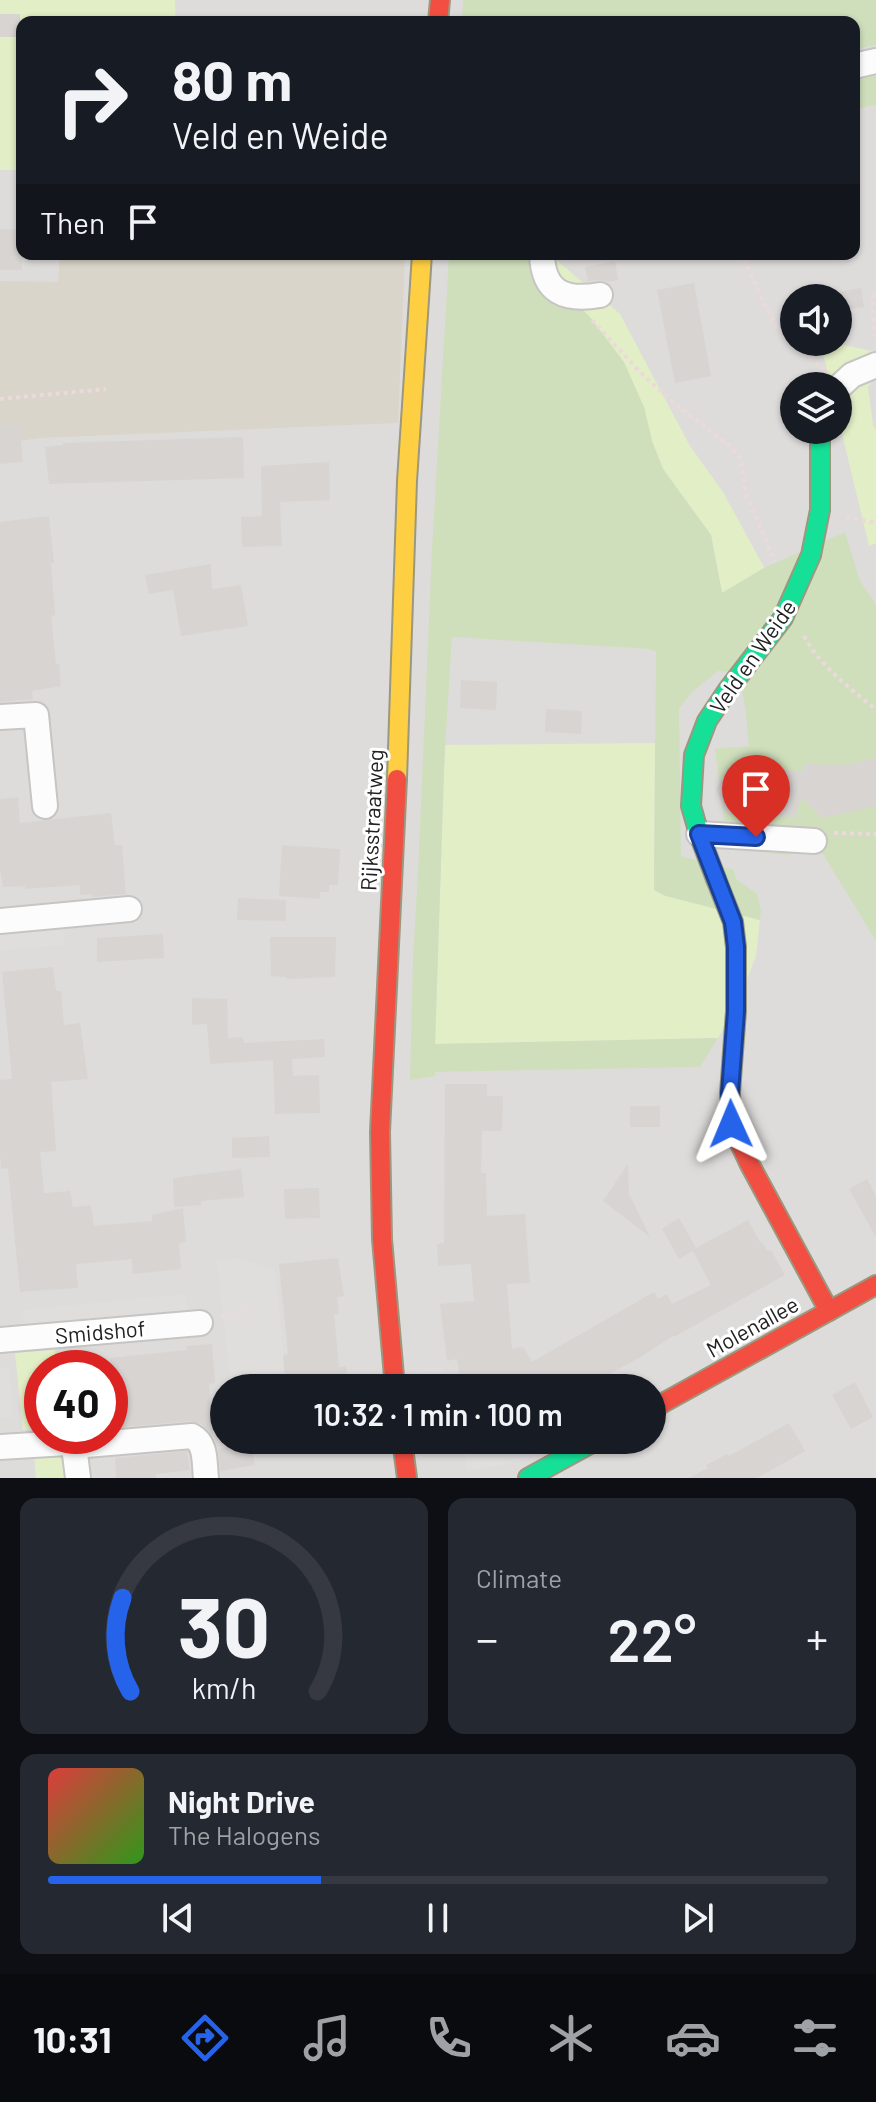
<!DOCTYPE html>
<html lang="en">
<head>
<meta charset="utf-8">
<style>
	body { margin:0; font-family:Barlow,sans-serif; background:#242831; color:#f1f3f6; height:100vh; display:flex; flex-direction:column; font-size:30px; white-space:nowrap }
	* { box-sizing:border-box; margin:0 }
	p { font-size:26px; color:#9ea1a6 }
	.icon { flex:none; width:44px; height:44px; fill:none; stroke:currentColor; stroke-width:2; stroke-linecap:round; stroke-linejoin:round }
	.map { position:relative; height:1478px; overflow:hidden }
	.drawer { display:flex; flex-direction:column; gap:20px; padding:20px; background:#0d0f14; flex:1 }
	.drawer>* { flex:none }
	.guide { position:absolute; left:16px; top:16px; width:844px; height:244px; border-radius:16px; box-shadow:0 2px 6px #0004; background:#171b24; color:#f1f3f6; overflow:hidden }
	.controls { position:absolute; left:780px; top:284px; display:grid; gap:16px }
	.controls a { display:grid; place-items:center; width:72px; height:72px; border-radius:50%; background:#171b24; box-shadow:0 2px 6px #0004; font-size:40px }
	.speed { position:absolute; left:24px; top:1350px; display:flex; gap:16px; font-size:40px; font-weight:700; text-align:center }
	.speed>* { display:grid; place-content:center; width:104px; height:104px; border-radius:50%; background:#171b24; box-shadow:0 2px 6px #0004; line-height:1 }
	.speed .limit { border:12px solid #d22; background:#fff; color:#111 }
	.pin { position:absolute; display:grid; place-items:center; width:68px; height:68px; color:#fff; margin:-82px -34px; border-radius:50% 50% 50% 0; rotate:-45deg; box-shadow:0 0 8px #0007 }
	.pin .icon { rotate:45deg }
	.me { position:absolute; width:88px; margin:-44px; rotate:359deg; stroke-linejoin:round; filter:drop-shadow(0 0 6px #0008) }
	.turn { display:flex; align-items:center; gap:28px; height:168px; padding:0 24px; font-size:36px }
	.turn .icon { width:104px; height:104px; stroke-width:2.5 }
	.turn b { display:block; font-size:56px; line-height:68px }
	.then { display:flex; align-items:center; height:76px; padding:0 24px; background:#0003; gap:16px; font-size:30px }
	.big { font-size:60px; font-weight:600; line-height:1.1 }
	.drawer .card { flex:1; display:flex; flex-direction:column; justify-content:center; gap:12px; min-width:0; padding:0 28px; border-radius:16px; background:#242831 }
	.drawer .dial { align-items:center; gap:0 }
	.dial svg { height:208px; overflow:visible; fill:none; stroke:#363941; stroke-width:7; stroke-linecap:round; text-anchor:middle }
	.dial text { fill:#f1f3f6; stroke:none }
	.song { display:flex; align-items:center; gap:24px }
	.cover { width:96px; height:96px; border-radius:12px; background:linear-gradient(135deg,hsl(0 70% 55%),hsl(110 70% 35%)) }
	.played { height:8px; border-radius:4px; background:linear-gradient(90deg,#2563eb 35%,#363941 35%) }
	.keys { display:flex; justify-content:space-around; direction:ltr }
	.heat { display:flex; justify-content:space-between; align-items:center; font-size:44px; direction:ltr }
	.drawer .tiles { flex:1; display:grid; gap:20px; grid-template-columns:1fr 1fr }
	.card:last-child { grid-column:span 2 }
	.trip { position:absolute; left:210px; top:1374px; width:456px; height:80px; border-radius:40px; background:#171b24; box-shadow:0 2px 6px #0004; font-weight:600; line-height:80px; text-align:center }
	.tab-bar { display:flex; height:128px; justify-content:space-around; align-items:center; background:#090b0e; color:#9ea1a6 }
	.tab-bar .icon { width:56px; height:56px }
	.tab-bar .selected { color:#2563eb }
	.tab-bar b { font-size:36px; color:#f1f3f6 }
	.map>svg:first-child { display:block }
	.residential { fill:#dedcdb; fill-rule:evenodd }
	.construction { fill:#d9d5ca }
	.grass { fill:#e2eec6 }
	.forest { fill:#cfdfbc }
	.parking { fill:#dfdedd }
	.building { fill:#d7d4d2 }
	.lines { fill:none; stroke-linecap:round; stroke-linejoin:round }
	.street-casing { stroke:#c6c5c4; stroke-width:28 }
	.fast-casing { stroke:#9b987f; stroke-width:22 }
	.slow-casing { stroke:#9b987f; stroke-width:22 }
	.jam-casing { stroke:#9b987f; stroke-width:22 }
	.path { stroke:#ecd9db; stroke-width:4; stroke-dasharray:4 4; stroke-linecap:butt }
	.street { stroke:#fdfcfc; stroke-width:24 }
	.fast { stroke:#16e098; stroke-width:18 }
	.slow { stroke:#ffcf43; stroke-width:18 }
	.jam { stroke:#f24e42; stroke-width:18 }
	.route-casing { stroke:#184099; stroke-width:20 }
	.route { stroke:#2563eb; stroke-width:14 }
	.labels { text-anchor:middle; dominant-baseline:central; stroke-width:6; stroke-linejoin:round; paint-order:stroke }
	.street-label { font-size:22px; fill:#212121; stroke:#fff }
</style>
</head>
<body>
<div class="map">
<svg width="876" height="1478" viewBox="0 0 876 1478">
	<rect width="100%" height="100%" fill="#efece9"/>
	<path class="residential" d="M 0,0 L 876,0 L 876,1478 L 0,1478 ZM 22,22 L 854,22 L 854,254 L 22,254 ZM 794,298 L 838,298 L 838,342 L 794,342 ZM 794,386 L 838,386 L 838,430 L 794,430 ZM 42,1368 L 110,1368 L 110,1436 L 42,1436 ZM 224,1388 L 652,1388 L 652,1440 L 224,1440 Z"/>
	<polygon class="construction" points="60,254 405,254 398,423 40,438 0,444 0,281 58,282"/>
	<g class="grass">
		<polygon points="0,0 175,0 176,22 22,22 22,170 0,170"/>
		<polygon points="554,258 620,314 690,446 723,492 760,560 764,568 722,593 711,535 663,469 652,441 644,407 564,291 558,278"/>
		<polygon points="820,342 830,342 876,352 876,375 868,387 873,425 876,430 876,543 869,546 838,417 838,386 831,386"/>
		<polygon points="655,743 654,890 666,896 760,920 756,956 734,1012 718,1038 435,1044 445,745"/>
		<polygon points="55,1350 56,1368 42,1368 42,1428 23,1430 15,1353"/>
		<polygon points="34,1454 61,1454 66,1461 68,1478 36,1478"/>
	</g>
	<g class="forest">
		<polygon points="463,0 876,0 876,45 854,49 854,22 462,22"/>
		<polygon points="876,75 876,105 854,109 854,80"/>
		<path d="M 449,254 L 553,254 L 558,277 L 564,291 L 590,317 L 624,362 L 644,407 L 652,441 L 663,469 L 711,535 L 722,593 L 764,568 L 845,532 L 860,581 L 876,604 L 876,941 L 818,846 L 789,855 L 728,849 L 715,749 L 749,746 C 746,722 747,693 734,672 L 718,671 L 692,692 L 679,709 L 681,856 L 734,870 L 736,879 L 757,894 L 761,911 L 760,920 L 666,896 L 654,890 L 656,652 L 650,649 L 452,637 L 444,767 L 435,1044 L 718,1038 L 700,1067 L 435,1072 L 435,1076 L 410,1080 L 413,955 L 418,872 L 432,549 Z"/>
	</g>
	<g class="parking">
		<polygon points="63,927 64,945 0,950 0,933"/>
		<polygon points="234,1258 275,1269 285,1371 268,1374 269,1388 231,1388 217,1261"/>
		<polygon points="186,1294 187,1312 24,1328 23,1310"/>
		<polygon points="443,1367 445,1388 419,1388 417,1370"/>
		<polygon points="9,1368 13,1417 0,1418 0,1369"/>
		<polygon points="512,1440 559,1440 534,1454 509,1464 467,1471 465,1452 499,1448"/>
	</g>
	<g class="building">
		<rect x="0" y="14" width="20" height="23"/>
		<polygon points="0,229 22,230 22,270 0,270"/>
		<polygon points="615,261 618,280 608,282 599,280 588,281 585,267"/>
		<polygon points="694,283 711,376 675,383 657,290"/>
		<polygon points="861,288 864,307 838,311 838,292"/>
		<polygon points="19,423 23,462 0,464 0,425"/>
		<polygon points="243,437 244,478 49,484 45,447 63,445 63,443"/>
		<polygon points="329,462 330,500 280,502 282,546 242,547 241,517 262,516 261,466"/>
		<polygon points="49,516 54,563 51,563 55,615 51,616 56,664 59,664 61,686 32,691 33,699 0,702 0,522"/>
		<polygon points="211,564 212,589 241,585 248,626 181,636 173,590 149,594 145,575"/>
		<polygon points="461,680 497,682 496,710 460,708"/>
		<polygon points="546,709 582,711 581,734 545,732"/>
		<polygon points="876,758 876,806 822,818 802,798 795,817 727,814 716,789 728,767 801,771 806,764 844,765"/>
		<polygon points="18,797 20,823 111,813 115,845 122,845 126,894 93,897 92,894 80,895 80,885 25,889 25,886 3,887 0,869 0,799"/>
		<polygon points="282,845 340,849 338,885 329,885 329,892 320,892 320,899 279,896"/>
		<polygon points="238,898 286,900 286,921 237,920"/>
		<polygon points="163,934 164,958 97,962 97,938"/>
		<polygon points="270,937 336,937 335,977 287,979 286,977 271,976"/>
		<polygon points="53,967 56,991 61,991 64,1025 80,1023 88,1079 51,1082 56,1151 40,1152 44,1193 70,1191 73,1207 91,1205 94,1226 152,1221 152,1215 183,1208 186,1242 179,1243 181,1269 133,1274 132,1259 76,1264 78,1288 20,1292 8,1168 1,1169 0,1153 0,1080 12,1079 2,972"/>
		<polygon points="192,998 227,999 228,1038 243,1037 244,1043 324,1039 325,1057 292,1059 293,1076 319,1075 320,1113 275,1114 273,1060 210,1064 207,1024 192,1025"/>
		<polygon points="445,1084 487,1084 487,1096 503,1096 502,1131 482,1131 481,1173 486,1173 487,1216 525,1214 530,1283 507,1284 512,1349 523,1347 532,1362 654,1292 658,1299 667,1294 672,1304 711,1285 693,1251 679,1259 662,1229 679,1218 696,1248 748,1220 760,1242 762,1242 767,1251 771,1250 785,1275 674,1337 673,1336 639,1358 583,1388 461,1388 457,1359 447,1361 440,1304 474,1301 471,1264 438,1266 437,1244 444,1243"/>
		<rect x="630" y="1106" width="30" height="21"/>
		<polygon points="269,1136 270,1157 232,1158 232,1138"/>
		<polygon points="628,1164 629,1194 650,1237 603,1201"/>
		<polygon points="241,1169 244,1197 201,1201 201,1205 174,1207 173,1178"/>
		<polygon points="867,1179 876,1196 876,1237 849,1189"/>
		<polygon points="319,1188 320,1218 285,1219 284,1189"/>
		<polygon points="338,1258 344,1296 337,1297 339,1314 334,1314 339,1367 346,1366 348,1388 286,1388 283,1355 288,1354 279,1264"/>
		<polygon points="212,1344 215,1383 209,1384 213,1436 201,1424 191,1421 112,1428 110,1358 187,1350 186,1346"/>
		<polygon points="855,1382 873,1417 851,1429 832,1395"/>
		<polygon points="789,1423 805,1451 757,1478 689,1478 708,1468 706,1465 727,1454 729,1456"/>
		<polygon points="251,1443 255,1465 220,1471 218,1449"/>
		<polygon points="187,1451 190,1470 156,1474 156,1478 116,1478 115,1458"/>
	</g>
	<g class="lines">
		<g class="street-casing">
			<g id="street">
				<polyline points="854,66 876,61"/>
				<path d="M 542,254 C 543,293 565,301 600,295"/>
				<polyline points="838,388 852,375 876,365"/>
				<polyline points="0,717 36,715 45,806"/>
				<polyline points="699,834 814,841"/>
				<polyline points="0,921 129,909"/>
				<polyline points="0,1340 200,1323"/>
				<polyline points="74,1446 78,1478"/>
				<path d="M 0,1447 L 66,1443 L 74,1446 L 192,1436 C 207,1444 204,1463 206,1478"/>
			</g>
		</g>
		<g class="fast-casing">
			<g id="fast">
				<polyline points="716,879 699,834 691,806 694,755 707,721 727,691 783,618 811,555 820,510 820,430"/>
				<polyline points="528,1478 597,1440"/>
			</g>
		</g>
		<g class="slow-casing">
			<polyline id="slow" points="397,779 407,481 422,254"/>
		</g>
		<g class="jam-casing">
			<g id="jam">
				<polyline points="438,22 440,0"/>
				<polyline points="716,879 733,922 736,947 736,1011 730,1093 731,1124 749,1163 829,1311"/>
				<polyline points="395,1388 382,1239 380,1132 397,779"/>
				<polyline points="652,1409 876,1285"/>
				<polyline points="402,1440 407,1478"/>
			</g>
		</g>
		<g class="path">
			<path d="M 738,254 L 744,259 C 755,282 766,313 782,332 C 793,346 810,357 824,369"/>
			<polyline points="592,320 640,372 668,398 730,446 740,457 746,494 775,562"/>
			<polyline points="876,320 873,321 876,338"/>
			<polyline points="873,321 872,297 876,292"/>
			<polyline points="0,399 106,389"/>
			<polyline points="846,517 876,523"/>
			<path d="M 804,636 C 820,666 850,688 876,710"/>
			<polyline points="834,833 876,834"/>
			<polyline points="221,1317 250,1310"/>
		</g>
		<use href="#street" class="street"/>
		<use href="#fast" class="fast"/>
		<use href="#slow" class="slow"/>
		<use href="#jam" class="jam"/>
	</g>
	<g class="lines">
		<g class="route-casing">
			<polyline id="route" points="731,1124 730,1093 736,1011 736,947 733,922 699,834 756,837"/>
		</g>
		<use href="#route" class="route"/>
	</g>
	<g class="labels">
		<g class="street-label">
			<text transform="translate(752 656) rotate(-55)">Veld en Weide</text>
			<text transform="translate(371 820) rotate(-87)">Rijksstraatweg</text>
			<text transform="translate(752 1326) rotate(-29)">Molenallee</text>
			<text transform="translate(100 1331) rotate(-5)">Smidshof</text>
		</g>
	</g>
</svg>
<div class="controls">
<a><svg class="icon" aria-label="sound" viewBox="0 0 24 24"><path d="M4 9h4l5-4v14l-5-4H4zM17 9q2 3 0 6"/></svg></a>
<a><svg class="icon" aria-label="layers" viewBox="0 0 24 24"><path d="M12 4l9 5-9 5-9-5zM3 14l9 5 9-5"/></svg></a>
</div>
<div class="speed"><div class="limit">40</div></div>
<div class="pin" style="left:756px;top:837px;background:#d93025"><svg class="icon" aria-label="arrive" viewBox="0 0 24 24"><path d="M6 21V4h12l-3 4 3 4H6"/></svg></div>
<svg class="me" style="left:731px;top:1124px" viewBox="-20 -20 40 40"><path d="M0-17L14 15 0 8-14 15z" fill="#2563eb" stroke="#fff" stroke-width="4"/></svg>
<div class="trip">10:32 · 1 min · 100 m</div>
<div class="guide">
<div class="turn"><svg class="icon" aria-label="right" viewBox="0 0 24 24"><path d="M7 20v-9h11M14 6l5 5-5 5"/></svg><div><b>80 m</b>Veld en Weide</div></div>
<div class="then">Then<svg class="icon" aria-label="arrive" viewBox="0 0 24 24"><path d="M6 21V4h12l-3 4 3 4H6"/></svg></div>
</div>
</div>
<section class="drawer">
<div class="tiles">
<div class="card dial"><svg viewBox="0 0 100 80">
<path d="M14 69A42 42 0 1 1 86 69"/>
<path d="M14 69A42 42 0 0 1 11 33" stroke="#2563eb"/>
<text x="50" y="56" font-size="32" font-weight="700">30</text>
<text x="50" y="72" font-size="11">km/h</text>
</svg></div>
<div class="card"><p>Climate</p>
<div class="heat"><a>−</a><b class="big">22°</b><a>+</a></div>
</div>
<div class="card">
<div class="song"><i class="cover"></i><div><b>Night Drive</b><p>The Halogens</p></div></div>
<div class="played"></div>
<div class="keys"><svg class="icon" aria-label="previous" viewBox="0 0 24 24"><path d="M18 5L8 12l10 7zM5 5v14"/></svg><svg class="icon" aria-label="pause" viewBox="0 0 24 24"><path d="M8 5v14M16 5v14"/></svg><svg class="icon" aria-label="next" viewBox="0 0 24 24"><path d="M6 5l10 7-10 7zM19 5v14"/></svg></div>
</div>
</div>
</section>
<nav class="tab-bar">
<b>10:31</b>
<svg class="icon selected" aria-label="directions" viewBox="0 0 24 24"><path d="M12 3l9 9-9 9-9-9zM9 14v-3h6M13 9l2 2-2 2"/></svg>
<svg class="icon" aria-label="music" viewBox="0 0 24 24"><path d="M9 18V5l10-2v13"/><circle cx="6" cy="18" r="3"/><circle cx="16" cy="16" r="3"/></svg>
<svg class="icon" aria-label="phone" viewBox="0 0 24 24"><path d="M5 4h4l2 5-3 2q2 4 5 5l2-3 5 2v4C11 20 4 13 5 4z"/></svg>
<svg class="icon" aria-label="climate" viewBox="0 0 24 24"><path d="M12 3v18M4 7l16 10M4 17L20 7"/></svg>
<svg class="icon" aria-label="car" viewBox="0 0 24 24"><path d="M5 17H2v-5l4-1 3-4h7l3 4 3 1v5h-3M9 17h6M6 11h13"/><circle cx="7" cy="17" r="2"/><circle cx="17" cy="17" r="2"/></svg>
<svg class="icon" aria-label="filters" viewBox="0 0 24 24"><path d="M4 7h16M4 17h16"/><circle cx="9" cy="7" r="2"/><circle cx="15" cy="17" r="2"/></svg>
</nav>
</body>
</html>
